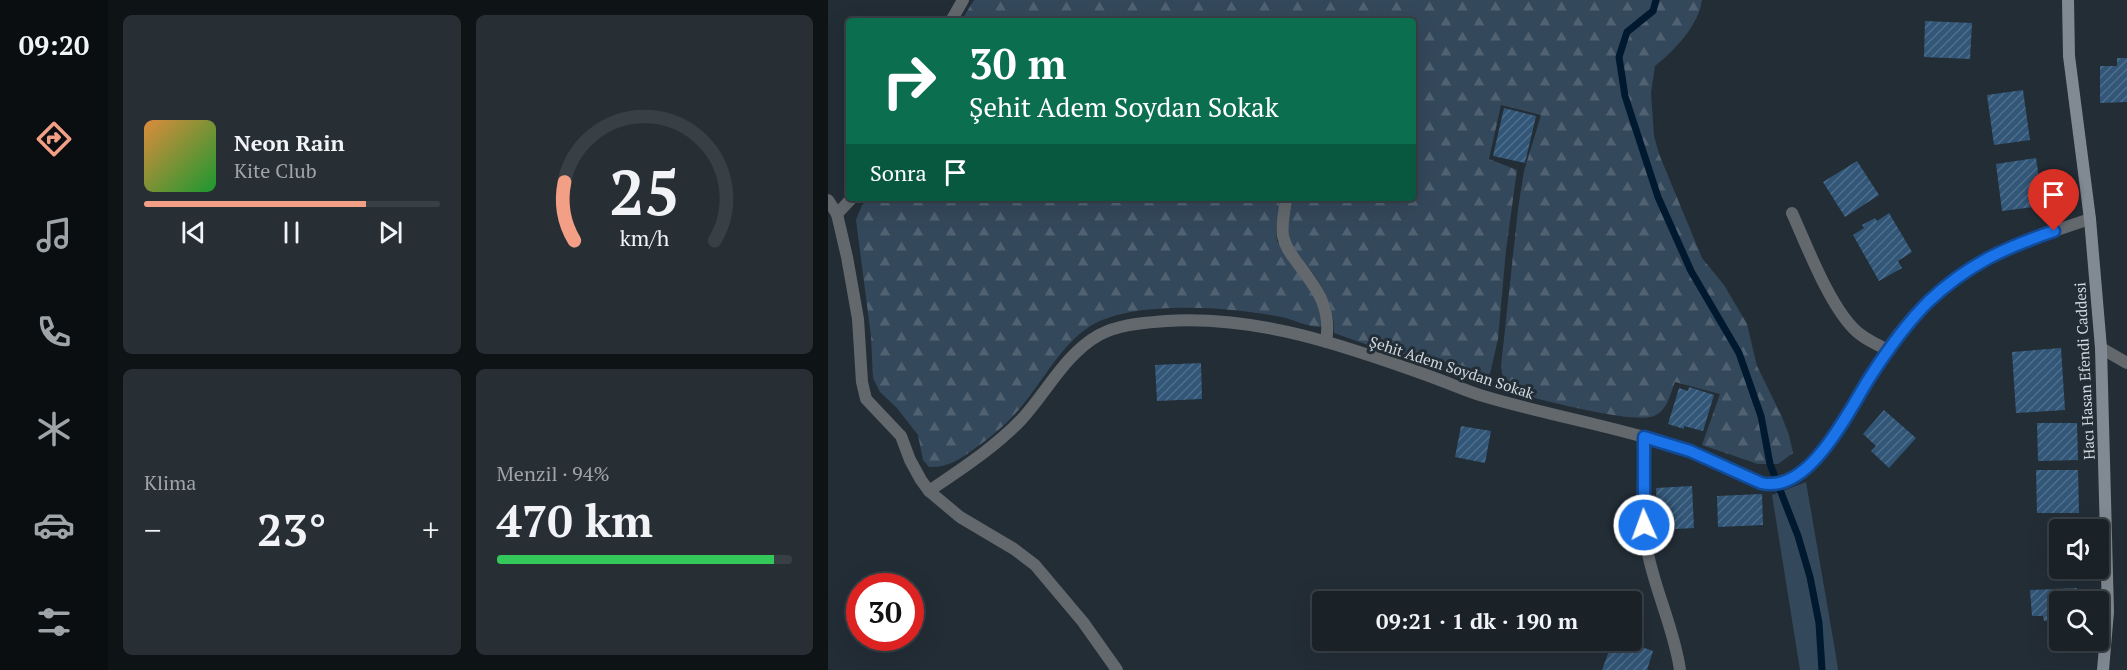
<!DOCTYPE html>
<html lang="tr">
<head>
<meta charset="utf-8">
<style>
	body { margin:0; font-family:"PT Serif",serif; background:#272f34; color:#f1f3f6; height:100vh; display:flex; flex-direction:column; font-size:22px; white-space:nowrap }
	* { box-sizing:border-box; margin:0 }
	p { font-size:20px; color:#9fa4a8 }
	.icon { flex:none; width:33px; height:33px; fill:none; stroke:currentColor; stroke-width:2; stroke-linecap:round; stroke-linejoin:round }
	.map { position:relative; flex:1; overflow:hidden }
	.details { display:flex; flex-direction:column; gap:15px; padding:15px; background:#0e1316; width:720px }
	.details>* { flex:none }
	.top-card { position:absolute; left:18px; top:18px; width:570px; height:183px; border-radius:6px; box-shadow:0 6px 24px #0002,0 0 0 2px #383f45; background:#0b6e4f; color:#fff; overflow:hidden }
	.fabs { position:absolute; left:1221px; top:519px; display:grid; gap:12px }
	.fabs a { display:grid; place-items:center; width:60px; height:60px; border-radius:6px; background:#1a2228; box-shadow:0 6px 24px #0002,0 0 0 2px #383f45; font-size:30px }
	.speed { position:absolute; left:18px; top:573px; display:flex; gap:12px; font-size:30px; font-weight:700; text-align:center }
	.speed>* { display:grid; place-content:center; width:78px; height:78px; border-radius:50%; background:#1a2228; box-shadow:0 6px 24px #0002,0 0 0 2px #383f45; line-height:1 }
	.speed .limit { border:9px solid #d22; background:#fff; color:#111 }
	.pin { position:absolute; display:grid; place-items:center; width:51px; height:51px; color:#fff; margin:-62px -26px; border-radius:50% 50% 50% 0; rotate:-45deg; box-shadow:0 0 6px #0007 }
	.pin .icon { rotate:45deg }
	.me { position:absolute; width:66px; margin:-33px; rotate:358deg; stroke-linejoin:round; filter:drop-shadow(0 0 4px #0008) }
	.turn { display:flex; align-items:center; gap:21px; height:126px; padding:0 24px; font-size:27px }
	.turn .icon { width:78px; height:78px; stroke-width:2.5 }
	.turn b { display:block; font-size:42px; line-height:51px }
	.then { display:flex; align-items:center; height:57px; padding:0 24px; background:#0003; gap:12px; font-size:22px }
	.big { font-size:45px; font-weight:800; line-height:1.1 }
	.details .tile { flex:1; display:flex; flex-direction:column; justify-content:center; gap:9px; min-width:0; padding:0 21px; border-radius:9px; background:#272f34 }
	.details .dial { align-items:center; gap:0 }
	.dial svg { height:156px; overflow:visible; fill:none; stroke:#383f45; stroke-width:7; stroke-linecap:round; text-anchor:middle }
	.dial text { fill:#f1f3f6; stroke:none }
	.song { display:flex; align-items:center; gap:18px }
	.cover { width:72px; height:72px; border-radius:9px; background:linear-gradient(135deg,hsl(30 70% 55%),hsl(130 70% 35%)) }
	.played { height:6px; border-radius:3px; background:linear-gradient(90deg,#f39f85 75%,#383f45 75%) }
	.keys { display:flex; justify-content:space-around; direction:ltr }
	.heat { display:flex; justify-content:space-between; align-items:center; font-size:33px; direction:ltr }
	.charge { height:9px; border-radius:4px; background:linear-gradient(90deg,#34c759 94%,#383f45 0) }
	.details .tiles { flex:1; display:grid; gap:15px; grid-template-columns:repeat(2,1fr) }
	.trip { position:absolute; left:484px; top:591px; width:330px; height:60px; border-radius:6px; background:#1a2228; box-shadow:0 6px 24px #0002,0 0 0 2px #383f45; font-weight:800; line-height:60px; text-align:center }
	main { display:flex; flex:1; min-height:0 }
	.dock { display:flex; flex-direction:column; width:108px; justify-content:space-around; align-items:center; background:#0a0e10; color:#9fa4a8 }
	.dock .icon { width:42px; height:42px }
	.dock .on { color:#f39f85 }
	.dock b { font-size:27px; color:#f1f3f6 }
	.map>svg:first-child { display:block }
	.green { fill:#34485b }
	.forest { fill:url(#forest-firs) }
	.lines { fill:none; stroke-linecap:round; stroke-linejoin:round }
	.stream { stroke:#00192f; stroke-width:7 }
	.building { fill:url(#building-hatch) }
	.lane { stroke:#63686d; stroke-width:12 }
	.street { stroke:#63686d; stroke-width:12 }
	.secondary { stroke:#818a92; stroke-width:12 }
	.route-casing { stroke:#114b97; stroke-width:15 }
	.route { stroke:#1a73e8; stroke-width:10 }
	.labels { text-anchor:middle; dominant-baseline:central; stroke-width:6; stroke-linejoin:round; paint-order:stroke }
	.street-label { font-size:15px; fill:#d1d8de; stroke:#232d36 }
</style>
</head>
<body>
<main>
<nav class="dock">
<b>09:20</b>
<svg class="icon on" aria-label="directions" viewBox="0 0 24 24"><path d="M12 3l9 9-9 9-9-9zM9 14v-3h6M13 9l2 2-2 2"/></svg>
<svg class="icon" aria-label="music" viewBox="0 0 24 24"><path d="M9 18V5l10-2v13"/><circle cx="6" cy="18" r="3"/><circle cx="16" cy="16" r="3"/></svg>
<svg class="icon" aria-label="phone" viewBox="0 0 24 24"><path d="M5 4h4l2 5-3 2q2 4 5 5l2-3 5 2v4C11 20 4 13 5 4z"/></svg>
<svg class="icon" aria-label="climate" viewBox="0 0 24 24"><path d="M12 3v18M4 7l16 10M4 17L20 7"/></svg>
<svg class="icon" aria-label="car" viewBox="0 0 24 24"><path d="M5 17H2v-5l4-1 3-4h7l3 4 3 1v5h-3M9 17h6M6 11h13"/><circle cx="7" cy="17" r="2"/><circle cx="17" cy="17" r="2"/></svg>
<svg class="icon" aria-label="filters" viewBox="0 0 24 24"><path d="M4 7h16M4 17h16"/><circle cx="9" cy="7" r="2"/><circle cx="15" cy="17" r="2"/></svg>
</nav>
<section class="details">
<div class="tiles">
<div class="tile">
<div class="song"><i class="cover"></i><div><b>Neon Rain</b><p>Kite Club</p></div></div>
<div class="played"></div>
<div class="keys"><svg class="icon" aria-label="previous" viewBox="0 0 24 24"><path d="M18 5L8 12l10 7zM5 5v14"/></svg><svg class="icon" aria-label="pause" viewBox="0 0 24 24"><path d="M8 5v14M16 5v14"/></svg><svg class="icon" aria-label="next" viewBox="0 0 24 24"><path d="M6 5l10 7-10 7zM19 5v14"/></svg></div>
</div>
<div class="tile dial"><svg viewBox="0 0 100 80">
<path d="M14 69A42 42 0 1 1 86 69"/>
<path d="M14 69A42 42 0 0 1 9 39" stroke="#f39f85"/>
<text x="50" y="56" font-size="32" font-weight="700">25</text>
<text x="50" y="72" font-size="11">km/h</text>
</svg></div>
<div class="tile"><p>Klima</p>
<div class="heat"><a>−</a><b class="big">23°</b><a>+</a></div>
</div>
<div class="tile"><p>Menzil · 94%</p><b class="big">470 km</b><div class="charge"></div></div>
</div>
</section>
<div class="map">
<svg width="1299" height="670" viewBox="0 0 1299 670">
	<defs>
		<pattern id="forest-firs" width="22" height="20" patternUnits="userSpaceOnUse" patternTransform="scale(1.5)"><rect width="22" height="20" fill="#34485b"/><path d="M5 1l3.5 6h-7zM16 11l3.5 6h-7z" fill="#506272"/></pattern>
		<pattern id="building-hatch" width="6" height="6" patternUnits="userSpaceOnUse" patternTransform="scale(1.5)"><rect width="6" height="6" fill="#325677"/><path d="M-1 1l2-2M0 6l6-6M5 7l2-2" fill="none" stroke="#4f6e8a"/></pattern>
	</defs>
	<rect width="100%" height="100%" fill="#232d36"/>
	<polygon class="green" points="978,482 1008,656 1010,670 972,670 944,495"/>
	<g class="forest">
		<path d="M 146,0 L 874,0 C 871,25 846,51 827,66 L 823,93 L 826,136 L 831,154 L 874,258 L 896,285 L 919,324 L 929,366 L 954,417 L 961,435 L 965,453 L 950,464 L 930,464 L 874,445 L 892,394 L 847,382 C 842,394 840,410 826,416 C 805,425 705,397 677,391 L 673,366 L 690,209 L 696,171 L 713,115 L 673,105 L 661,159 L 689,170 L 678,250 L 670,339 L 659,387 L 506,333 C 507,311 497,289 484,272 C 475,260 465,251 461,236 C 458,225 462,210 463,198 L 585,198 L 585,21 L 133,21 Z"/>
		<path d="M 42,198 L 452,198 L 448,231 L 449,241 L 487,294 L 495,322 L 492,327 C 478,327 463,318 448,316 C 400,307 307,300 264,325 C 233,344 216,380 193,407 C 179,424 163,437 146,449 C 131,460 119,468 101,467 L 95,460 L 90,435 L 69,408 L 52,392 L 45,378 L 43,336 L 28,220 L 34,205 Z"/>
	</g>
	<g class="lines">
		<polyline class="stream" points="828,0 825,11 799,32 791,57 797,96 830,197 863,271 911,353 933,416 942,464 970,536 982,577 991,623 994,670"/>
	</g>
	<g class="building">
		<polygon points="1097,21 1144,23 1142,59 1096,57"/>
		<polygon points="1289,58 1299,58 1299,102 1272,103 1272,66 1289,66"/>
		<polygon points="1195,90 1202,140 1166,145 1159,95"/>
		<polygon points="676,108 708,116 697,163 665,156"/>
		<polygon points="1208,158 1215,206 1174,211 1168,164"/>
		<polygon points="1029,161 1051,195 1017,217 995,182"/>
		<polygon points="1061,213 1084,252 1070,261 1074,268 1051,281 1025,235 1036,228 1034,225 1047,218 1049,221"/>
		<polygon points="1233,348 1237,410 1188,413 1184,352"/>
		<polygon points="373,363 374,399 329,401 327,365"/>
		<polygon points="861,387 886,395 875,431 856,426 856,429 840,424 851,388 860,391"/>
		<polygon points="1056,410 1088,438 1061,468 1043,451 1048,446 1035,434"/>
		<polygon points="1209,423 1249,423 1250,460 1210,461"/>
		<polygon points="633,426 663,431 657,463 627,457"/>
		<polygon points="1208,470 1250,470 1251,513 1209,513"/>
		<polygon points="864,486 866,528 830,530 828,488"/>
		<polygon points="934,494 935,525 890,527 889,496"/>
		<polygon points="1249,588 1250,602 1232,602 1232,620 1216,621 1215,616 1204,616 1202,590"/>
		<polygon points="785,640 794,640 825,651 819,670 774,670"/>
	</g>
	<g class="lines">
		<g class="lane">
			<path d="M 458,198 C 457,210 453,224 455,236 C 457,246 462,253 468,261 C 488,288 504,306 498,342"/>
			<path d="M 964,213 C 979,246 1000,302 1025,328 C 1034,338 1048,344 1060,350"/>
		</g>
		<g class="street">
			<polyline points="123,21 135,0"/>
			<polyline points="24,198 9,214 19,257 30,319 34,382 38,399 73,436 82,460 93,480 101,491 132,517 186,549 207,565 255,622 289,670"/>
			<polyline points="0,200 9,214"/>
			<polyline points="1273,348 1299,363"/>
			<path d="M 816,437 C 816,472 812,509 818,544 C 825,587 846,627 852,670"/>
			<path d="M 101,491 C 133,469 166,448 193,420 C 219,392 237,354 271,335 C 292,324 315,323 338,321 C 430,315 518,346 604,377 C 621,383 638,391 655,396 C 719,415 784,426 847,446 C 869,453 890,463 910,472 C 919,477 932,485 942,485 C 945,485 952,482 955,481 C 996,466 1016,420 1037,384 C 1049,365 1061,345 1076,327 C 1128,263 1186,244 1262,219"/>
		</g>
		<polyline class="secondary" points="1240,0 1241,56 1262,219 1273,348 1280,612 1275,670"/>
	</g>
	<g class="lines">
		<g class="route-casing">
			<path id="route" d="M 816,525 L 816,437 L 862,451 L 933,483 C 983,495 1022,407 1044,374 C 1061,348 1078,324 1100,302 C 1139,265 1176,248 1226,231"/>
		</g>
		<use href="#route" class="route"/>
	</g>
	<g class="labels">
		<g class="street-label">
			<text transform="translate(624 367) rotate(18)">Şehit Adem Soydan Sokak</text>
			<text transform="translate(1256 371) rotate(-93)">Hacı Hasan Efendi Caddesi</text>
		</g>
	</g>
</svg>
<div class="fabs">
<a><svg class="icon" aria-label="sound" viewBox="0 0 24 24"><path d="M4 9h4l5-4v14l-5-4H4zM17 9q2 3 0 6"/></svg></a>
<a><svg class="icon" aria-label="search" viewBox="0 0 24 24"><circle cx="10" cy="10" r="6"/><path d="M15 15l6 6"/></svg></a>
</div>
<div class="speed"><div class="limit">30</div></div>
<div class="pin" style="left:1226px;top:231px;background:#d93025"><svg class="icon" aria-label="arrive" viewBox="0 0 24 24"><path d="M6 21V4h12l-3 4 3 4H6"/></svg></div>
<svg class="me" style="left:816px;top:525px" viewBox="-20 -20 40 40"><circle r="17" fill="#1a73e8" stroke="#fff" stroke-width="3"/><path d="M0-11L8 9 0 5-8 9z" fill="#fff"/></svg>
<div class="trip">09:21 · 1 dk · 190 m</div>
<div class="top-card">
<div class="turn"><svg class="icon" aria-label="right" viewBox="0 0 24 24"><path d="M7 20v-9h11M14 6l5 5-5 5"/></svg><div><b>30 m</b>Şehit Adem Soydan Sokak</div></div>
<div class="then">Sonra<svg class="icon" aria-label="arrive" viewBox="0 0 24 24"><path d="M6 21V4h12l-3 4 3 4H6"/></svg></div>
</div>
</div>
</main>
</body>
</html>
